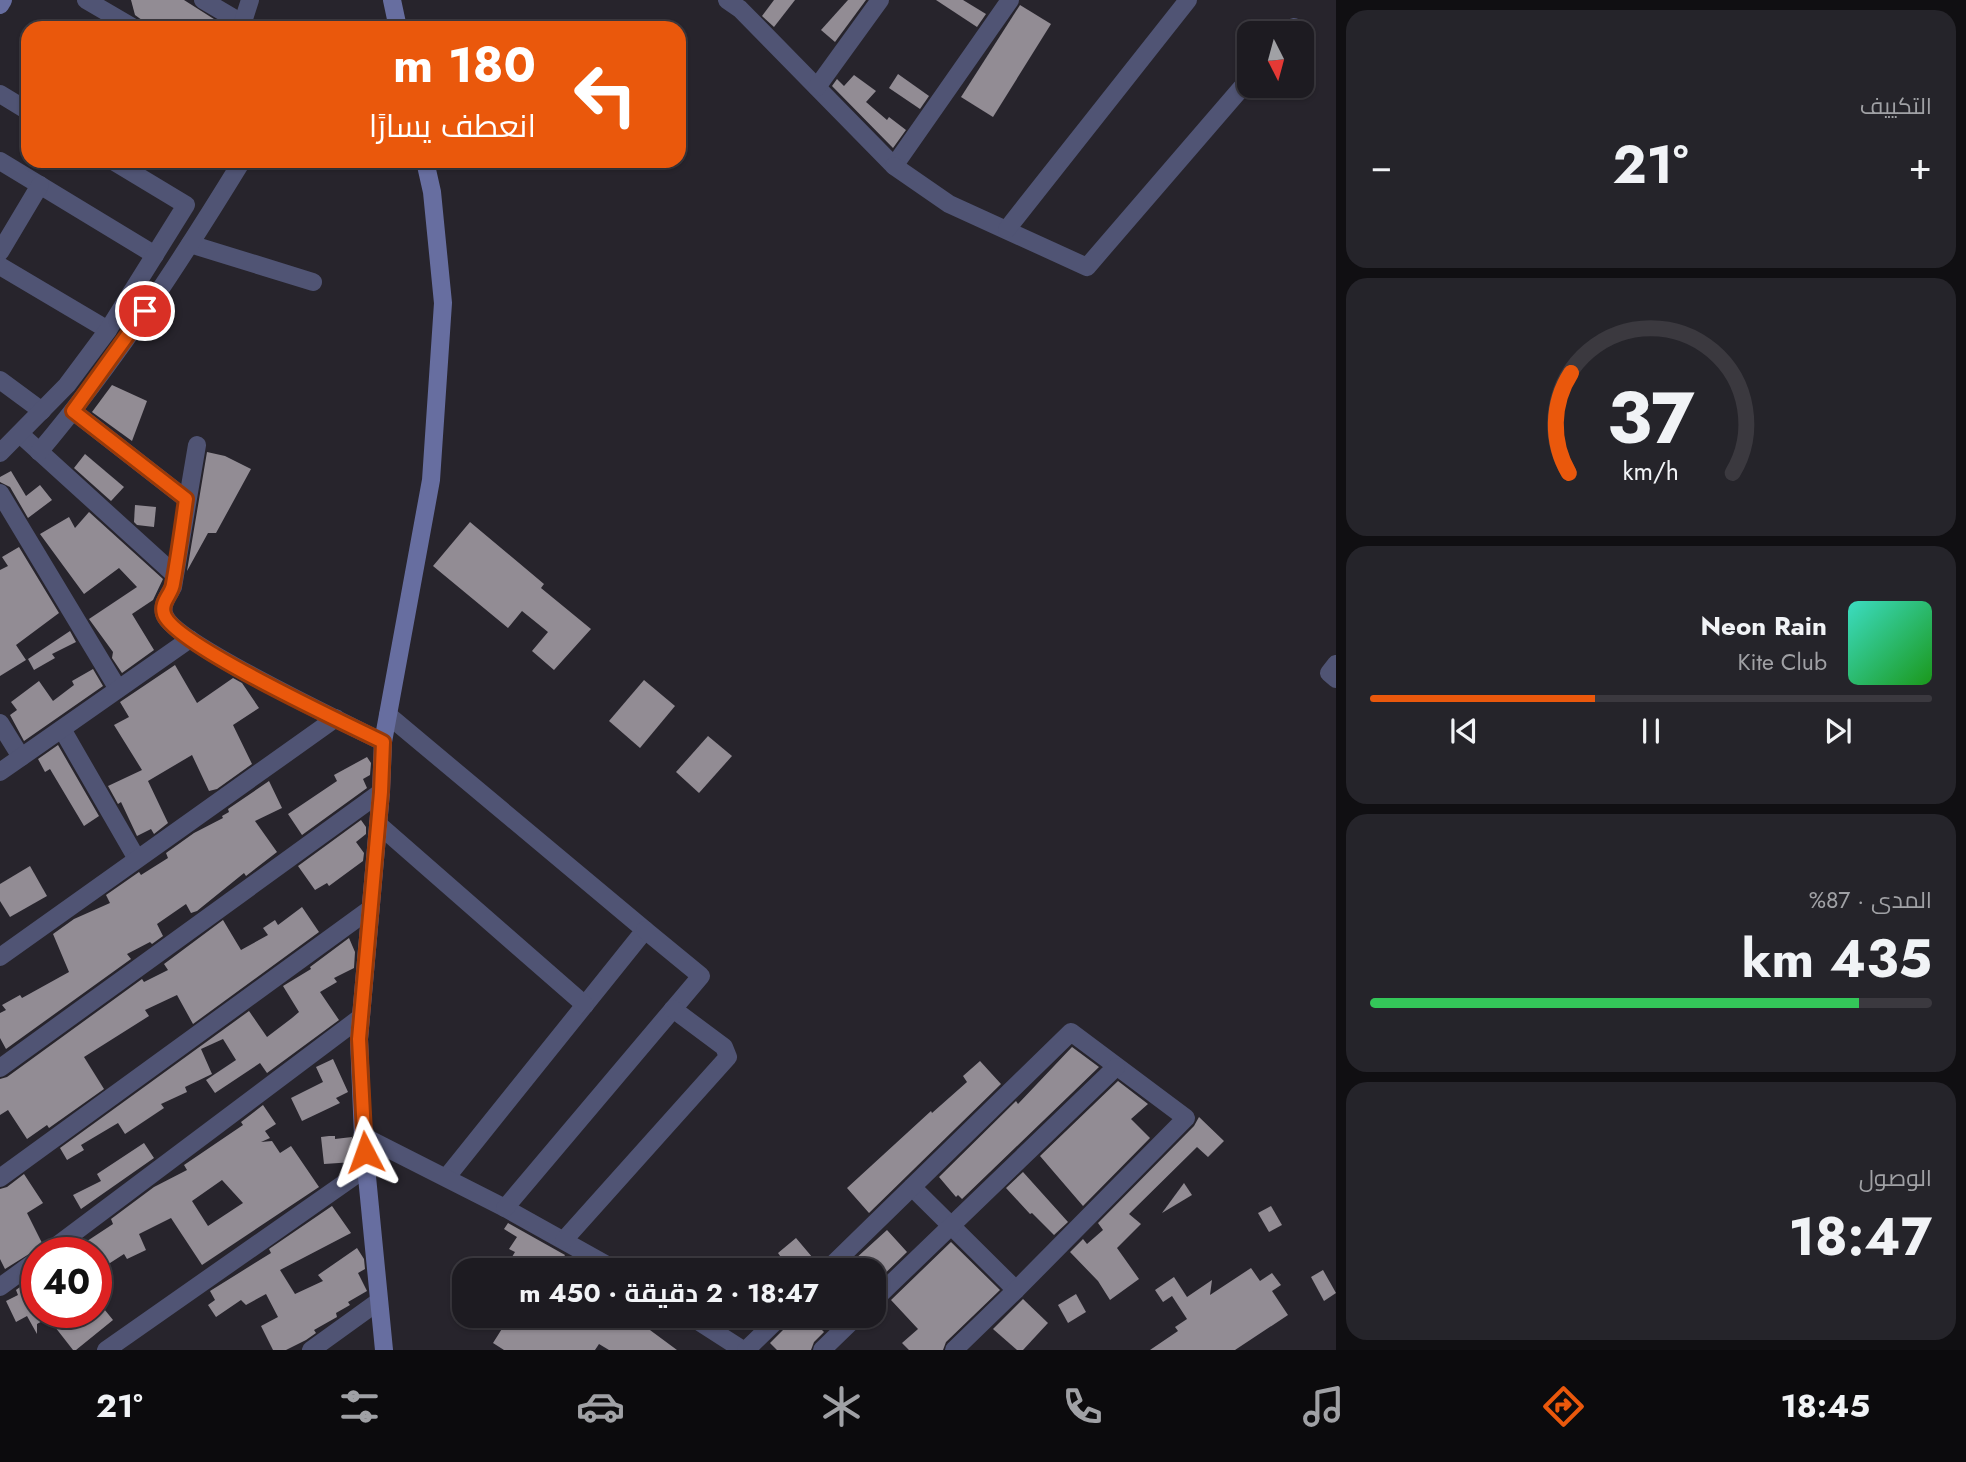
<!DOCTYPE html>
<html lang="ar">
<head>
<meta charset="utf-8">
<style>
	body { margin:0; font-family:Jost,Cairo,sans-serif; background:#25242a; color:#f1f3f6; direction:rtl; height:100vh; display:flex; flex-direction:column; font-size:26px; white-space:nowrap }
	* { box-sizing:border-box; margin:0 }
	p { font-size:23px; color:#a0a1a5 }
	.icon { flex:none; width:38px; height:38px; fill:none; stroke:currentColor; stroke-width:2; stroke-linecap:round; stroke-linejoin:round }
	.map { position:relative; flex:1; overflow:hidden; direction:ltr }
	.panel { display:flex; flex-direction:column; gap:10px; padding:10px; background:#100f12; width:630px }
	.panel>* { flex:none }
	.banner { position:absolute; left:21px; top:21px; width:665px; height:147px; border-radius:21px; box-shadow:0 2px 5px #0004,0 0 0 2px #3b393f; direction:rtl; background:#ea580c; color:#fff; overflow:hidden }
	.needle { width:46px; rotate:174deg }
	.tools { position:absolute; left:1237px; top:21px; display:grid; gap:14px }
	.tools a { display:grid; place-items:center; width:77px; height:77px; border-radius:14px; background:#1d1b21; box-shadow:0 2px 5px #0004,0 0 0 2px #3b393f; font-size:35px }
	.speed { position:absolute; left:21px; top:1237px; display:flex; gap:14px; font-size:35px; font-weight:700; text-align:center }
	.speed>* { display:grid; place-content:center; width:91px; height:91px; border-radius:50%; background:#1d1b21; box-shadow:0 2px 5px #0004,0 0 0 2px #3b393f; line-height:1 }
	.speed .limit { border:10px solid #d22; background:#fff; color:#111 }
	.pin { position:absolute; display:grid; place-items:center; width:60px; height:60px; color:#fff; margin:-30px; border:4px solid #fff; border-radius:50%; box-shadow:0 2px 7px #0007 }
	.me { position:absolute; width:77px; margin:-38px; rotate:356deg; stroke-linejoin:round; filter:drop-shadow(0 0 5px #0008) }
	.turn { display:flex; align-items:center; gap:24px; height:147px; padding:0 35px; font-size:32px }
	.turn .icon { width:91px; height:91px; stroke-width:2.5 }
	.turn b { display:block; font-size:49px; line-height:60px }
	.big { font-size:52px; font-weight:700; line-height:1.1 }
	.panel .widget { flex:1; display:flex; flex-direction:column; justify-content:center; gap:10px; min-width:0; padding:0 24px; border-radius:21px; background:#25242a }
	.panel .dial { align-items:center; gap:0 }
	.dial svg { height:182px; overflow:visible; fill:none; stroke:#3b393f; stroke-width:7; stroke-linecap:round; text-anchor:middle }
	.dial text { fill:#f1f3f6; stroke:none }
	.song { display:flex; align-items:center; gap:21px }
	.cover { width:84px; height:84px; border-radius:10px; background:linear-gradient(135deg,hsl(170 70% 55%),hsl(120 70% 35%)) }
	.played { height:7px; border-radius:4px; background:linear-gradient(90deg,#ea580c 40%,#3b393f 40%) }
	.keys { display:flex; justify-content:space-around; direction:ltr }
	.heat { display:flex; justify-content:space-between; align-items:center; font-size:38px; direction:ltr }
	.charge { height:10px; border-radius:5px; background:linear-gradient(90deg,#34c759 87%,#3b393f 0) }
	.trip { position:absolute; left:452px; top:1258px; width:434px; height:70px; border-radius:21px; background:#1d1b21; box-shadow:0 2px 5px #0004,0 0 0 2px #3b393f; font-weight:700; line-height:70px; text-align:center; direction:rtl }
	.dock { display:flex; height:112px; justify-content:space-around; align-items:center; background:#0c0b0d; color:#a0a1a5 }
	.dock .icon { width:49px; height:49px }
	.dock .on { color:#ea580c }
	.dock b { font-size:32px; color:#f1f3f6 }
	main { display:flex; flex:1; min-height:0 }
	.map>svg:first-child { display:block }
	.building { fill:#928c94; fill-rule:evenodd }
	.lines { fill:none; stroke-linecap:round; stroke-linejoin:round }
	.street { stroke:#505474; stroke-width:18 }
	.secondary { stroke:#676ea0; stroke-width:18 }
	.route-casing { stroke:#983908; stroke-width:18 }
	.route { stroke:#ea580c; stroke-width:12 }
</style>
</head>
<body>
<main>
<section class="panel">
<div class="widget"><p>التكييف</p>
<div class="heat"><a>−</a><b class="big">21°</b><a>+</a></div>
</div>
<div class="widget dial"><svg viewBox="0 0 100 80">
<path d="M14 69A42 42 0 1 1 86 69"/>
<path d="M14 69A42 42 0 0 1 15 25" stroke="#ea580c"/>
<text x="50" y="56" font-size="32" font-weight="700">37</text>
<text x="50" y="72" font-size="11">km/h</text>
</svg></div>
<div class="widget">
<div class="song"><i class="cover"></i><div><b>Neon Rain</b><p>Kite Club</p></div></div>
<div class="played"></div>
<div class="keys"><svg class="icon" aria-label="previous" viewBox="0 0 24 24"><path d="M18 5L8 12l10 7zM5 5v14"/></svg><svg class="icon" aria-label="pause" viewBox="0 0 24 24"><path d="M8 5v14M16 5v14"/></svg><svg class="icon" aria-label="next" viewBox="0 0 24 24"><path d="M6 5l10 7-10 7zM19 5v14"/></svg></div>
</div>
<div class="widget"><p>المدى · 87%</p><b class="big">435 km</b><div class="charge"></div></div>
<div class="widget"><p>الوصول</p><b class="big">18:47</b></div>
</section>
<div class="map">
<svg width="1336" height="1350" viewBox="0 0 1336 1350">
	<rect width="100%" height="100%" fill="#27242c"/>
	<g class="building">
		<polygon points="131,0 184,0 228,28 153,28 135,15"/>
		<polygon points="774,0 795,0 774,27 762,16"/>
		<polygon points="848,0 866,0 835,42 821,30"/>
		<polygon points="936,0 963,0 986,14 977,27"/>
		<polygon points="1020,5 1051,24 993,117 961,97"/>
		<polygon points="898,74 929,96 920,109 889,88"/>
		<polygon points="854,75 876,91 866,102 887,120 889,117 906,130 893,148 832,86 837,79 844,86"/>
		<polygon points="112,385 147,401 132,441 92,412"/>
		<polygon points="207,452 225,456 251,469 216,533 208,533 187,571"/>
		<polygon points="85,454 124,487 111,501 74,468"/>
		<polygon points="11,471 26,496 40,485 52,500 28,518 10,487 0,482 0,477"/>
		<polygon points="135,505 156,507 154,527 137,525 134,522"/>
		<polygon points="89,512 163,579 153,600 132,614 154,650 122,673 112,658 113,652 89,619 137,587 119,568 84,594 40,534 69,517 75,528"/>
		<polygon points="470,522 544,584 541,588 591,629 554,670 532,651 548,632 522,611 508,628 433,566"/>
		<polygon points="19,547 59,613 16,645 26,660 0,676 0,570 8,566 2,557"/>
		<polygon points="70,631 76,642 52,654 55,658 34,670 28,659"/>
		<polygon points="175,665 197,703 233,678 242,683 259,708 233,725 252,764 217,789 209,791 192,755 148,781 168,823 154,834 151,829 137,836 121,802 118,804 108,786 142,770 114,725 129,717 120,702"/>
		<polygon points="93,669 103,686 24,741 10,715 17,710 11,702 39,681 53,701 74,685 72,681"/>
		<polygon points="644,680 675,706 640,748 609,721"/>
		<polygon points="708,736 732,756 699,793 676,772"/>
		<polygon points="58,745 99,816 84,826 50,769 45,772 38,759"/>
		<polygon points="367,757 371,763 370,775 363,779 367,788 302,835 288,814 337,781 334,775"/>
		<polygon points="269,781 282,808 255,821 277,852 246,876 244,873 197,911 191,913 186,904 157,924 163,936 152,944 150,942 127,954 131,959 6,1049 0,1038 0,1013 6,1010 2,1005 20,995 22,998 69,972 53,934 74,919 110,903 106,895 139,872 141,875 168,858 166,853 194,833 223,818 222,816 229,812 228,809"/>
		<polygon points="361,820 366,827 366,834 356,842 364,853 363,861 329,886 327,883 315,890 298,866"/>
		<polygon points="30,866 47,896 10,917 0,901 0,884"/>
		<polygon points="302,907 319,932 193,1024 177,995 145,1010 149,1016 84,1057 104,1089 49,1128 47,1125 27,1139 8,1110 0,1115 0,1079 7,1077 142,979 144,982 168,970 164,964 223,920 241,950 268,935 263,928 275,920 278,925"/>
		<polygon points="349,938 355,952 354,968 334,978 337,982 320,992 339,1020 267,1073 260,1063 215,1093 206,1080 236,1060 223,1039 201,1049 212,1074 185,1087 187,1092 161,1104 164,1108 125,1134 118,1123 81,1145 84,1150 67,1160 60,1148 249,1011 267,1037 292,1018 299,1012 283,986 311,969 310,967"/>
		<polygon points="1072,1047 1099,1067 962,1199 958,1195 956,1197 939,1177 1016,1101 1018,1104"/>
		<polygon points="333,1059 348,1092 336,1098 340,1103 302,1121 291,1098 323,1082 316,1067"/>
		<polygon points="980,1061 1001,1084 869,1213 847,1188 931,1111 932,1113 967,1082 963,1076"/>
		<polygon points="1118,1081 1148,1104 1131,1119 1150,1138 1083,1206 1040,1156"/>
		<path d="M 263,1105 L 276,1124 L 265,1131 L 270,1138 L 261,1142 L 272,1141 L 280,1153 L 291,1146 L 319,1187 L 202,1265 L 171,1218 L 139,1234 L 146,1250 L 127,1259 L 124,1254 L 96,1272 L 96,1253 L 69,1253 L 113,1224 L 111,1219 L 154,1187 L 187,1170 L 184,1165 L 243,1125 L 241,1122 ZM 222,1180 L 243,1203 L 208,1226 L 192,1201 Z"/>
		<polygon points="1199,1117 1224,1141 1208,1157 1197,1147 1129,1214 1141,1224 1117,1248 1139,1279 1110,1300 1098,1281 1070,1252 1083,1239 1087,1244 1103,1230 1098,1223 1194,1126"/>
		<polygon points="329,1136 335,1136 335,1139 352,1137 354,1162 324,1164 321,1137"/>
		<polygon points="144,1143 154,1158 81,1209 73,1195 101,1181 97,1174"/>
		<polygon points="1023,1172 1068,1222 1054,1235 1032,1213 1030,1214 1006,1188"/>
		<polygon points="24,1174 43,1203 27,1213 42,1243 37,1249 5,1269 0,1259 0,1189 7,1187"/>
		<polygon points="1184,1183 1192,1195 1162,1213"/>
		<polygon points="332,1206 351,1233 280,1270 295,1294 323,1281 318,1275 357,1248 364,1259 365,1269 358,1273 367,1291 348,1302 350,1305 336,1313 337,1317 314,1330 316,1333 306,1340 286,1350 273,1350 261,1326 278,1317 266,1294 246,1305 241,1300 216,1317 208,1305 215,1300 210,1291 271,1253 269,1249"/>
		<polygon points="1271,1206 1282,1225 1269,1232 1258,1213"/>
		<polygon points="508,1223 565,1255 556,1270 504,1270 515,1252 509,1249 517,1237 504,1229"/>
		<polygon points="887,1230 907,1252 873,1285 873,1270 843,1270"/>
		<polygon points="796,1238 818,1264 816,1270 771,1270 783,1260 778,1253"/>
		<polygon points="951,1242 1000,1290 946,1342 943,1350 909,1350 902,1343 918,1329 891,1300"/>
		<polygon points="1251,1268 1260,1281 1272,1273 1281,1285 1272,1291 1288,1315 1235,1350 1150,1350 1178,1331 1175,1327 1187,1319 1172,1296 1163,1302 1155,1290 1174,1277 1187,1297 1212,1280 1210,1295"/>
		<polygon points="1323,1270 1336,1293 1324,1301 1311,1277"/>
		<polygon points="37,1274 37,1312 96,1312 96,1299 113,1320 76,1350 73,1350 48,1318 37,1324 37,1334 27,1316 16,1322 6,1301 18,1295 16,1290"/>
		<polygon points="1076,1294 1086,1312 1068,1323 1058,1305"/>
		<polygon points="1023,1299 1048,1323 1023,1350 1017,1350 993,1329"/>
		<polygon points="510,1316 631,1316 677,1350 609,1350 599,1344 595,1350 504,1350 493,1343"/>
		<polygon points="792,1316 808,1316 824,1332 814,1342 811,1350 777,1350 770,1343 789,1324"/>
	</g>
	<g class="lines">
		<g class="street">
			<polyline points="86,0 134,28"/>
			<polyline points="203,0 242,23"/>
			<polyline points="727,0 740,9 894,166 1010,0"/>
			<polyline points="241,28 250,0"/>
			<polyline points="1289,33 1294,27"/>
			<polyline points="817,87 880,0"/>
			<polyline points="0,94 28,111"/>
			<polyline points="0,161 155,255"/>
			<polyline points="894,166 949,204 1087,267 1250,78"/>
			<polyline points="1007,229 1188,0"/>
			<polyline points="190,244 313,282"/>
			<polyline points="0,252 40,185"/>
			<polyline points="0,266 108,330"/>
			<polyline points="0,380 42,411"/>
			<polyline points="73,411 186,499"/>
			<polyline points="20,434 174,574"/>
			<path d="M 197,445 L 173,587 C 168,596 160,606 165,616 C 177,644 347,724 383,742"/>
			<path d="M 39,452 C 116,361 180,262 242,161"/>
			<polyline points="0,453 67,385 108,330 186,205 113,161"/>
			<polyline points="0,493 118,689"/>
			<polyline points="1336,664 1329,673 1336,679"/>
			<polyline points="388,715 645,930 450,1173"/>
			<polyline points="0,723 21,757"/>
			<polyline points="62,729 137,859"/>
			<polyline points="0,772 190,639"/>
			<polyline points="378,824 585,1005"/>
			<polyline points="0,957 336,718"/>
			<polyline points="0,1068 381,792"/>
			<polyline points="363,1136 505,1208 616,1270"/>
			<polyline points="0,1178 370,909"/>
			<polyline points="912,1187 1016,1290"/>
			<polyline points="505,1208 701,976 645,930"/>
			<polyline points="564,1240 728,1057 724,1047 673,1009"/>
			<polyline points="47,1253 361,1017"/>
			<polyline points="827,1270 1071,1032 1186,1118 1016,1290 954,1350"/>
			<polyline points="0,1287 37,1260"/>
			<polyline points="873,1301 1116,1067"/>
			<polyline points="690,1316 743,1350"/>
			<polyline points="106,1350 366,1168"/>
			<polyline points="311,1350 379,1301"/>
			<polyline points="746,1350 781,1316"/>
			<polyline points="822,1350 857,1316"/>
		</g>
		<g class="secondary">
			<polyline points="392,0 398,28"/>
			<polyline points="0,5 3,0"/>
			<polyline points="384,1350 363,1136 359,1039 381,792 383,742 431,480 443,303 432,192 425,161"/>
		</g>
	</g>
	<g class="lines">
		<g class="route-casing">
			<path id="route" d="M 145,311 L 73,411 L 186,499 C 182,528 178,556 173,584 C 172,594 160,602 164,614 C 173,644 347,724 383,742 L 381,792 L 359,1039 L 365,1152"/>
		</g>
		<use href="#route" class="route"/>
	</g>
</svg>
<div class="tools">
<a><svg class="needle" viewBox="-14 -14 28 28"><path d="M0-13l5 13h-10z" fill="#e53935"/><path d="M0 13l5-13h-10z" fill="#a0a1a5"/></svg></a>
</div>
<div class="speed"><div class="limit">40</div></div>
<div class="pin" style="left:145px;top:311px;background:#d93025"><svg class="icon" aria-label="arrive" viewBox="0 0 24 24"><path d="M6 21V4h12l-3 4 3 4H6"/></svg></div>
<svg class="me" style="left:365px;top:1152px" viewBox="-20 -20 40 40"><path d="M0-17L14 15 0 8-14 15z" fill="#ea580c" stroke="#fff" stroke-width="4"/></svg>
<div class="trip">18:47 · 2 دقيقة · 450 m</div>
<div class="banner">
<div class="turn"><svg class="icon" aria-label="left" viewBox="0 0 24 24"><path d="M17 20v-9H6M10 6l-5 5 5 5"/></svg><div><b>180 m</b>انعطف يسارًا</div></div>
</div>
</div>
</main>
<nav class="dock">
<b>18:45</b>
<svg class="icon on" aria-label="directions" viewBox="0 0 24 24"><path d="M12 3l9 9-9 9-9-9zM9 14v-3h6M13 9l2 2-2 2"/></svg>
<svg class="icon" aria-label="music" viewBox="0 0 24 24"><path d="M9 18V5l10-2v13"/><circle cx="6" cy="18" r="3"/><circle cx="16" cy="16" r="3"/></svg>
<svg class="icon" aria-label="phone" viewBox="0 0 24 24"><path d="M5 4h4l2 5-3 2q2 4 5 5l2-3 5 2v4C11 20 4 13 5 4z"/></svg>
<svg class="icon" aria-label="climate" viewBox="0 0 24 24"><path d="M12 3v18M4 7l16 10M4 17L20 7"/></svg>
<svg class="icon" aria-label="car" viewBox="0 0 24 24"><path d="M5 17H2v-5l4-1 3-4h7l3 4 3 1v5h-3M9 17h6M6 11h13"/><circle cx="7" cy="17" r="2"/><circle cx="17" cy="17" r="2"/></svg>
<svg class="icon" aria-label="filters" viewBox="0 0 24 24"><path d="M4 7h16M4 17h16"/><circle cx="9" cy="7" r="2"/><circle cx="15" cy="17" r="2"/></svg>
<b>21°</b>
</nav>
</body>
</html>
